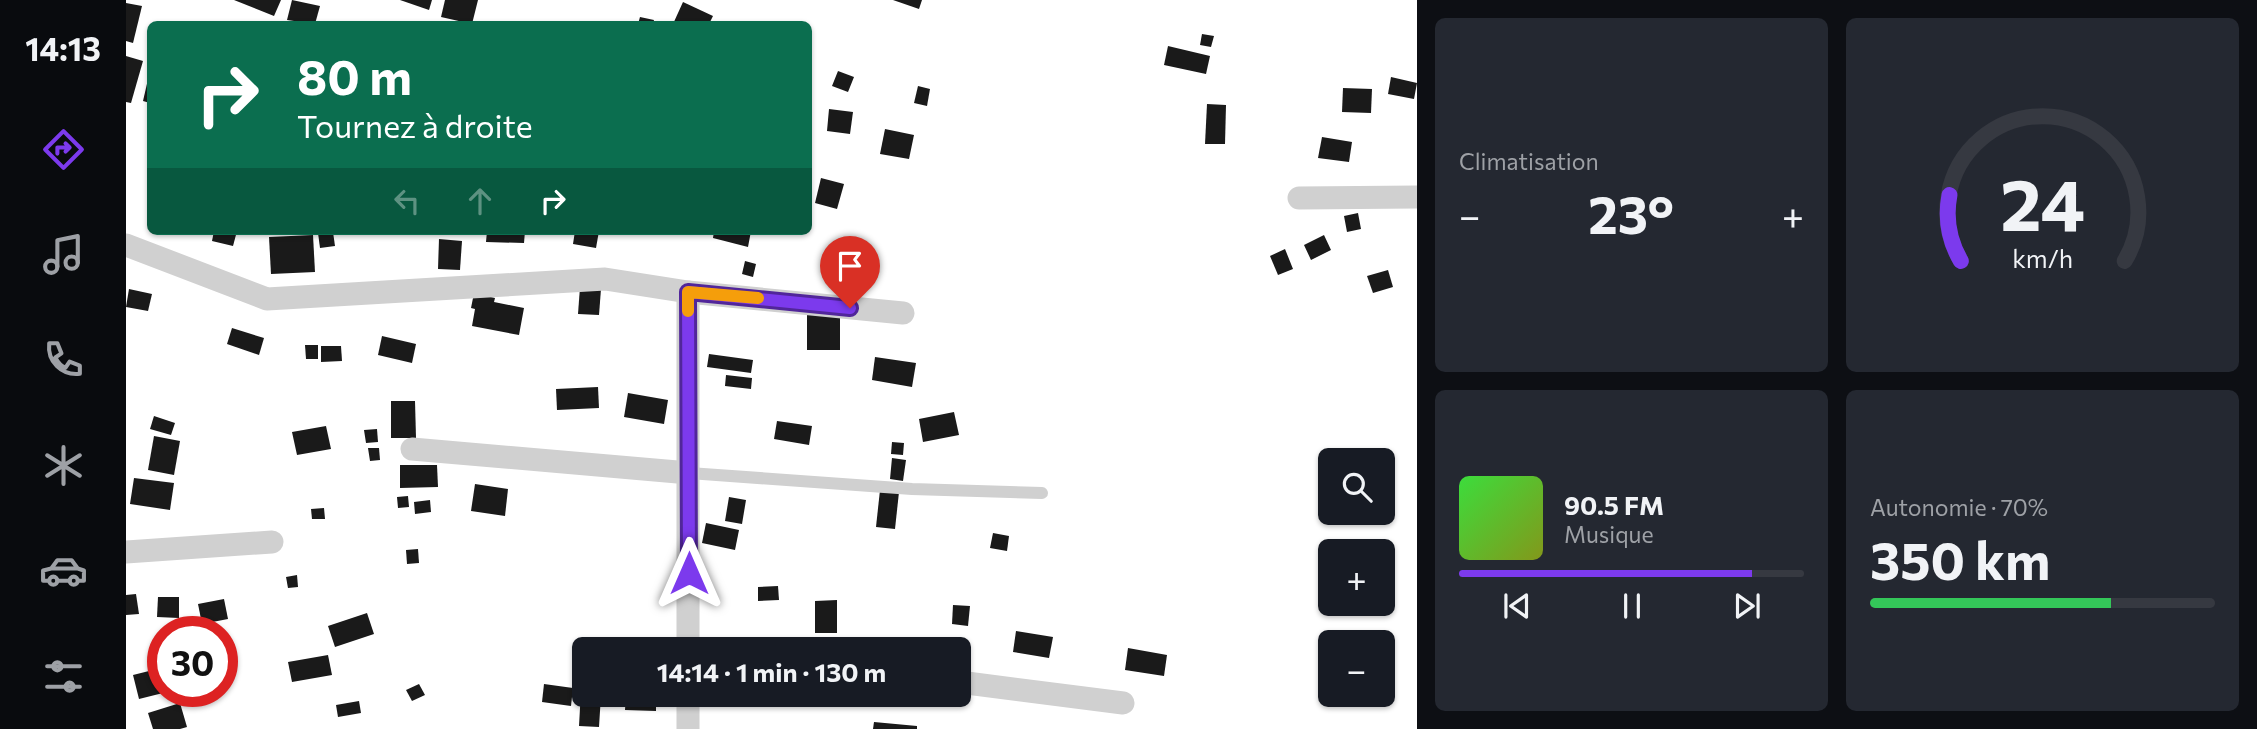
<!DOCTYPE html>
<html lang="fr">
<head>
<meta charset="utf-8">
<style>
	body { margin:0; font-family:Commissioner,sans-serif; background:#242831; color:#f1f3f6; height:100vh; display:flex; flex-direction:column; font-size:26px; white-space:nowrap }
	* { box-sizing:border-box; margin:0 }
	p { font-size:23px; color:#9ea1a6 }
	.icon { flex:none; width:38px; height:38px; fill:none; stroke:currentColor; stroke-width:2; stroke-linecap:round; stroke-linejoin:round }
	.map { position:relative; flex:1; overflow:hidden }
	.side { display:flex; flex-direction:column; gap:18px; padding:18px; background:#0d0f14; width:840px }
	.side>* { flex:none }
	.guide { position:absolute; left:21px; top:21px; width:665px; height:214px; border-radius:10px; box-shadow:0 2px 5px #0004; background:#0b6e4f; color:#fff; overflow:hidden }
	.buttons { position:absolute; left:1192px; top:448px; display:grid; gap:14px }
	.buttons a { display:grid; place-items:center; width:77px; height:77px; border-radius:10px; background:#171b24; box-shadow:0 2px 5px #0004; font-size:35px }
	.speed { position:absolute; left:21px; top:616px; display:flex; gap:14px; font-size:35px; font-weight:700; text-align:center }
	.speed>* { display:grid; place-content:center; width:91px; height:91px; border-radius:50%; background:#171b24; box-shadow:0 2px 5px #0004; line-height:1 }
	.speed .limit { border:10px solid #d22; background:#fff; color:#111 }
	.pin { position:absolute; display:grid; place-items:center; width:60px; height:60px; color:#fff; margin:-72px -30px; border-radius:50% 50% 50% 0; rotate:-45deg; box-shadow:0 0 7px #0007 }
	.pin .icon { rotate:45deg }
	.me { position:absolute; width:77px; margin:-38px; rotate:0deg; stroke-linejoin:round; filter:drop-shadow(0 0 5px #0008) }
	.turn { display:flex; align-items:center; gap:24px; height:147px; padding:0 35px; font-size:32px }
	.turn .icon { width:91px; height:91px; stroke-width:2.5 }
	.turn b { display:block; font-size:49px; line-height:60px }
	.lanes { display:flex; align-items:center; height:66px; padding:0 35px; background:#0003; justify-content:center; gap:35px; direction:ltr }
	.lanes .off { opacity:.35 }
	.big { font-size:52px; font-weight:700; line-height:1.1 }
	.side .widget { flex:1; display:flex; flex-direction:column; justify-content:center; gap:10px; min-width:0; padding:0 24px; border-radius:10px; background:#242831 }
	.side .dial { align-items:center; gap:0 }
	.dial svg { height:182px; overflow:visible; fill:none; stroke:#363941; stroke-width:7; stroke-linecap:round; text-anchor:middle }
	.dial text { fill:#f1f3f6; stroke:none }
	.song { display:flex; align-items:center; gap:21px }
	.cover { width:84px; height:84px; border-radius:10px; background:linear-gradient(135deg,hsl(120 70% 55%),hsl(70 70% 35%)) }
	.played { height:7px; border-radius:4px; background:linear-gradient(90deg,#7c3aed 85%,#363941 85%) }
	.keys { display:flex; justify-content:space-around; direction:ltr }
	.heat { display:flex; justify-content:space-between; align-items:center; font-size:38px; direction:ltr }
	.charge { height:10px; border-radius:5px; background:linear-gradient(90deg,#34c759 70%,#363941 0) }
	.side .tiles { flex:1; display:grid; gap:18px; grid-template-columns:repeat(2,1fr) }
	.trip { position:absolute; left:446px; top:637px; width:399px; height:70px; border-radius:10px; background:#171b24; box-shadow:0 2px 5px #0004; font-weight:700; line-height:70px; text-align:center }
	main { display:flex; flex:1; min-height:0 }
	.menu { display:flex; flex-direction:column; width:126px; justify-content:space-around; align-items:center; background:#090b0e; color:#9ea1a6 }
	.menu .icon { width:49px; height:49px }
	.menu .on { color:#7c3aed }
	.menu b { font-size:32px; color:#f1f3f6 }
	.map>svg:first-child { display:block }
	.building { fill:#1a1a1a }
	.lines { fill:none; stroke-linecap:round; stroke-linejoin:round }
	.lane { stroke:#d0d0d0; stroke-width:12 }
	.street { stroke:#d0d0d0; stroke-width:23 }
	.route-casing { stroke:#51269a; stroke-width:18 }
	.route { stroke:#7c3aed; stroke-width:12 }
	.slow { stroke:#f59e0b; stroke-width:12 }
</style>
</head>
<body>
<main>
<nav class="menu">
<b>14:13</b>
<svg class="icon on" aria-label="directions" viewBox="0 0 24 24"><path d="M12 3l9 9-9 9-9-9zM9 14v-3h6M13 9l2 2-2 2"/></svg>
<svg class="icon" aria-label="music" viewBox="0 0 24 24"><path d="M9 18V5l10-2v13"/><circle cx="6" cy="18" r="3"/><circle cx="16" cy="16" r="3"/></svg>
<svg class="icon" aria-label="phone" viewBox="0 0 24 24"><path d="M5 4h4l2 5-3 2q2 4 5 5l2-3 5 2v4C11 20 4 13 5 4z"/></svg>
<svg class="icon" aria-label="climate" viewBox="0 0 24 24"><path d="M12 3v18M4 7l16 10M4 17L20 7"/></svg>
<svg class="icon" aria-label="car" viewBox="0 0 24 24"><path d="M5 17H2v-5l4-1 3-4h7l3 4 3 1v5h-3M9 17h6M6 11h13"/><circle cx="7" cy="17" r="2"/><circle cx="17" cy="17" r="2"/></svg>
<svg class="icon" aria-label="filters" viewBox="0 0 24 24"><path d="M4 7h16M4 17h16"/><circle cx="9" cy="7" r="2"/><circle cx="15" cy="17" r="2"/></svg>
</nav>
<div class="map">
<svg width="1291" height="729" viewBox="0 0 1291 729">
	<rect width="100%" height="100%" fill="#fff"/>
	<g class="building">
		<polygon points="108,0 155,0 148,16"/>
		<polygon points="166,0 194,6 189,24 161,20"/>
		<polygon points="274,0 306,0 303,10"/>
		<polygon points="319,0 352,0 346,24 315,17"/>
		<polygon points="767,0 796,0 793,9"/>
		<polygon points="557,2 587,16 583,24 547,24"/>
		<polygon points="0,3 16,6 7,43 0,41"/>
		<polygon points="514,17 528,20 527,24 512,24"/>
		<polygon points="1076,34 1088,36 1085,47 1074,45"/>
		<polygon points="1042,46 1084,56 1080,74 1038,65"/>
		<polygon points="0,56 17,61 5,103 0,102"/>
		<polygon points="712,71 728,77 722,92 706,86"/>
		<polygon points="23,75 24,76 24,103 17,101"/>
		<polygon points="1265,77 1291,83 1288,99 1262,94"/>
		<polygon points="792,86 804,89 801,106 788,103"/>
		<polygon points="1217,88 1246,89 1245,113 1216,112"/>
		<polygon points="1081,104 1100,105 1099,144 1079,144"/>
		<polygon points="703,109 727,112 724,134 701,131"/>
		<polygon points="759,129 788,135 783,159 754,154"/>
		<polygon points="1196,137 1226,142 1223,162 1192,158"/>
		<polygon points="695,178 718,184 711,209 689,203"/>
		<polygon points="1232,213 1235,229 1221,232 1218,216"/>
		<polygon points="88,231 111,231 107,246 86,241"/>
		<polygon points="361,231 399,231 398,243 360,242"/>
		<polygon points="449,231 473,231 470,248 447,244"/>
		<polygon points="588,231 625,231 622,247 587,238"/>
		<polygon points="207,232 209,246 194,248 192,233"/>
		<polygon points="187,235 189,272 145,274 143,237"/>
		<polygon points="1198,235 1205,250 1185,260 1178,245"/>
		<polygon points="313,239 336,241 334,270 312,269"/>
		<polygon points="1159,249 1167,269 1152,275 1144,256"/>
		<polygon points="619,261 630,264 627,277 616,274"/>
		<polygon points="1262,270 1267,287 1247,293 1241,276"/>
		<polygon points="454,287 475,289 473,315 452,314"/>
		<polygon points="3,289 26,294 22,311 0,307"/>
		<polygon points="348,293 369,298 368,302 398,308 393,335 346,326 349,309 345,308"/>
		<rect x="681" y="315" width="33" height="35"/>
		<polygon points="106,328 138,338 133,355 101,344"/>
		<polygon points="256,336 290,344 286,363 252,355"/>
		<polygon points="179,345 192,345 192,359 180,359"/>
		<polygon points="195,346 215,346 216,361 195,362"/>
		<polygon points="583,354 627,360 625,373 581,367"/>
		<polygon points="749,357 790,363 786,387 746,380"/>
		<polygon points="600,375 626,378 625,389 599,386"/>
		<polygon points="472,387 473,408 431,410 430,389"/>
		<polygon points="502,393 542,400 538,424 498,417"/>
		<polygon points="265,401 289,401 290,438 265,438"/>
		<polygon points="828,412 833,435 797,442 793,419"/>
		<polygon points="28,416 49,423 45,435 24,429"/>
		<polygon points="651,421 686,426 683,445 648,439"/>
		<polygon points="200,426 205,449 171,455 166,432"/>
		<polygon points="251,429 252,442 240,443 238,430"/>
		<polygon points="28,436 54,441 48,475 22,470"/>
		<polygon points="766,442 778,443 777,455 765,454"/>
		<polygon points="242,448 253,448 254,460 244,461"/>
		<polygon points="766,458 780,460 777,481 764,479"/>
		<polygon points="274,465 311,465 312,487 274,488"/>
		<polygon points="8,478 48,483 44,510 4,504"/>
		<polygon points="349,484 382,489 379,516 345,511"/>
		<polygon points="754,490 773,492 769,529 750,527"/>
		<polygon points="282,496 283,507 272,508 271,497"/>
		<polygon points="603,497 620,500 616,524 599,521"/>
		<polygon points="304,500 305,512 289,514 288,502"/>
		<polygon points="198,508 199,519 186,519 185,509"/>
		<polygon points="580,523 613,530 609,550 576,543"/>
		<polygon points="867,533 883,536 881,551 864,548"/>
		<polygon points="292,549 293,563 281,564 280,550"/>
		<polygon points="171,575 172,587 162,588 160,577"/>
		<polygon points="652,586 653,600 632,601 632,587"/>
		<polygon points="10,594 13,614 0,615 0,595"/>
		<polygon points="32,597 53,597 53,618 31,617"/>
		<polygon points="98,599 102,619 76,624 72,604"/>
		<polygon points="711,600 711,633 689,633 689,601"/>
		<polygon points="827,605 844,606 842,626 826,624"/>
		<polygon points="241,613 248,634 209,647 202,626"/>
		<polygon points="890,631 927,637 923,658 887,652"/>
		<polygon points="508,637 532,639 531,649 507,649"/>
		<polygon points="1002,648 1041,655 1038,676 999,670"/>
		<polygon points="202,655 206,675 166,682 162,662"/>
		<polygon points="35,668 37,693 13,699 7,675"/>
		<polygon points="293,684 299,695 286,701 280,690"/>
		<polygon points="418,684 447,688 445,706 416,702"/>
		<polygon points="455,690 458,690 458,695 475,695 473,727 453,726"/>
		<polygon points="500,695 530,695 530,711 499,710"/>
		<polygon points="233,701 235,713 212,717 210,705"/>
		<polygon points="54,703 61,727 54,729 27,729 22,713"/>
		<polygon points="748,722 791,726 791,729 747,729"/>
	</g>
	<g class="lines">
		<polyline class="lane" points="563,473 786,489 916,493"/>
		<g class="street">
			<polyline points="1173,198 1291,197"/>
			<polyline points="0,245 141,299 479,279 562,292 777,313"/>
			<polyline points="562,292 562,649"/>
			<polyline points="286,449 563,473"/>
			<polyline points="0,552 146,542"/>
			<polyline points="833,682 997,703"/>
			<polyline points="562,729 562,695"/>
		</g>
	</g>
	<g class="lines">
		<g class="route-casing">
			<polyline id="route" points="563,573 562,292 724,308"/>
		</g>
		<use href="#route" class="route"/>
		<polyline class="slow" points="562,311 562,292 632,298"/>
	</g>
</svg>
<div class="buttons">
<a><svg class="icon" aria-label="search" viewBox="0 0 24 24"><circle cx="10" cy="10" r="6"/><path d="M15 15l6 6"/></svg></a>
<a>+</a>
<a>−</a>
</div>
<div class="speed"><div class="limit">30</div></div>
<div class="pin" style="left:724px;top:308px;background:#d93025"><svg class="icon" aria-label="arrive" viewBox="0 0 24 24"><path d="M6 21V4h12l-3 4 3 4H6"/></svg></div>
<svg class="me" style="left:563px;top:573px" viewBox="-20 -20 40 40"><path d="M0-17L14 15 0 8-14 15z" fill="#7c3aed" stroke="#fff" stroke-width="4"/></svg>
<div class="trip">14:14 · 1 min · 130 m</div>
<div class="guide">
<div class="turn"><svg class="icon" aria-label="right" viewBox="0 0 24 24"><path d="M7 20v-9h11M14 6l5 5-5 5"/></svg><div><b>80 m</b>Tournez à droite</div></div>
<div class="lanes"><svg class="icon off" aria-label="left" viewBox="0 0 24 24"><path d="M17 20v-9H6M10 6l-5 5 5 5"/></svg><svg class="icon off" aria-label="ahead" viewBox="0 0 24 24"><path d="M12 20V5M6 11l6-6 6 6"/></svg><svg class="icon" aria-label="right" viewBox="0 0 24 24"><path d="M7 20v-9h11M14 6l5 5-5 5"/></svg></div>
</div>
</div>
<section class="side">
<div class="tiles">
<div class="widget"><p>Climatisation</p>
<div class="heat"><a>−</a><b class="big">23°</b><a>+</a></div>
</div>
<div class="widget dial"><svg viewBox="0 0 100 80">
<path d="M14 69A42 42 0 1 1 86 69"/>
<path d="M14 69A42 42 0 0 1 9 40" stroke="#7c3aed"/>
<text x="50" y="56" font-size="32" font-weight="700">24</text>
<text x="50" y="72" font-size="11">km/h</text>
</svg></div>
<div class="widget">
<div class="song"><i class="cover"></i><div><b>90.5 FM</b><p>Musique</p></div></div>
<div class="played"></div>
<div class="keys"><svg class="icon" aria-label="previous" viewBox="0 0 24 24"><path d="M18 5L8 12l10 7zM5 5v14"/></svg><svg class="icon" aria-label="pause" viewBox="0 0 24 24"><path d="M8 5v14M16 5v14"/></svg><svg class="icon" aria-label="next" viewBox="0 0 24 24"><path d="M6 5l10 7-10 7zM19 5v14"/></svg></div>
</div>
<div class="widget"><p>Autonomie · 70%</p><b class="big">350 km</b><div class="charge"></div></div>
</div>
</section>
</main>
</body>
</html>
